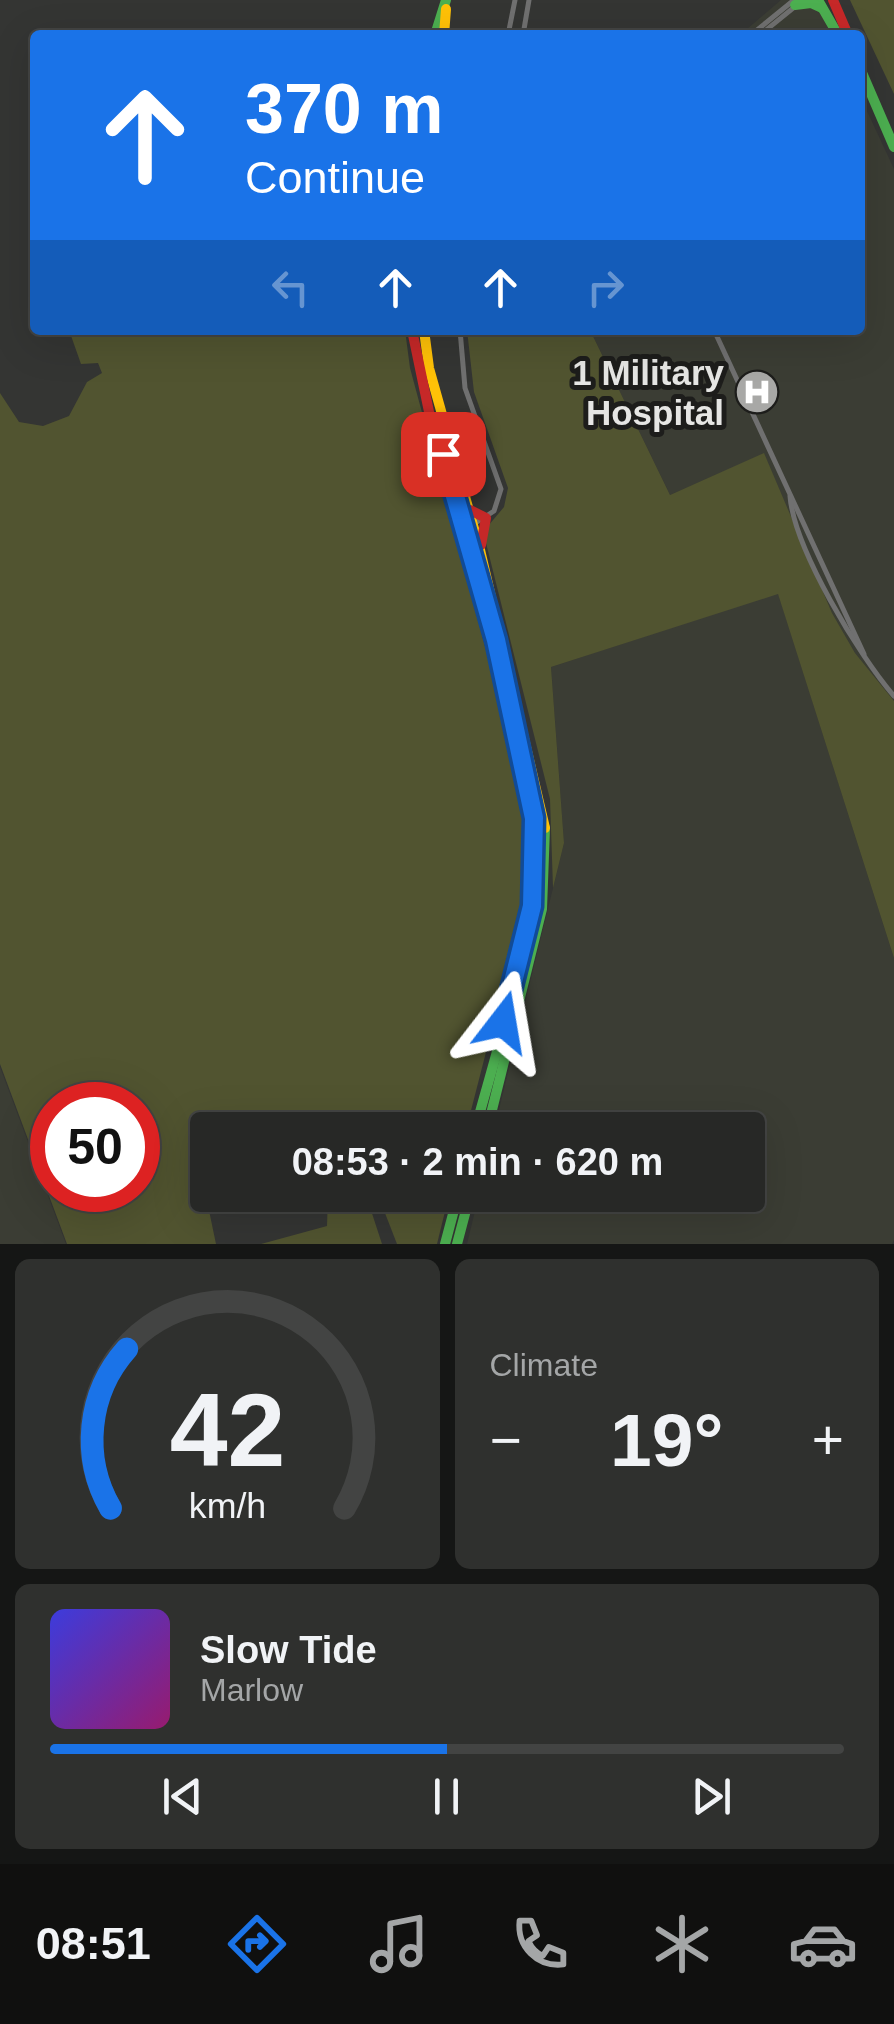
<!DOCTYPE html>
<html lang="en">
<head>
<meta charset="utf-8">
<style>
	body { margin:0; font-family:Helvetica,sans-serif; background:#2f302e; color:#f1f3f6; height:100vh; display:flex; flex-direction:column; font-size:38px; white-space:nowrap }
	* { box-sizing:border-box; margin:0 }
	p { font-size:32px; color:#a4a6a7 }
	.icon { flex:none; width:55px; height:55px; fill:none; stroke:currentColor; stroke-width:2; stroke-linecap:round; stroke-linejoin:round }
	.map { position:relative; height:1244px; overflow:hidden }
	.side { display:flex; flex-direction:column; gap:15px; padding:15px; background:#151615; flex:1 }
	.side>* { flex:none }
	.top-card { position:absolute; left:30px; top:30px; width:835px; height:305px; border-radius:10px; box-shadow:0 10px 40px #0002,0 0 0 2px #434443; background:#1a73e8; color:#fff; overflow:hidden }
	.speed { position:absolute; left:30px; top:1082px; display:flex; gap:20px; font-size:50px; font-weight:700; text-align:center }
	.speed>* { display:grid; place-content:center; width:130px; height:130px; border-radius:50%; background:#272826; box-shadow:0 10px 40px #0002,0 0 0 2px #434443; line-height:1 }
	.speed .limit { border:15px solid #d22; background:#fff; color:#111 }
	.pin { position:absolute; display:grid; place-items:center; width:85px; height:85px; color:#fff; margin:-42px; border-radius:20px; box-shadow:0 5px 15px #0006 }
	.me { position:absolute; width:110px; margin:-55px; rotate:14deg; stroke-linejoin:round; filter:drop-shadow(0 0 8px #0008) }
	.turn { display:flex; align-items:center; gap:35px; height:210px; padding:0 50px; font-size:45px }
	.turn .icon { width:130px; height:130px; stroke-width:2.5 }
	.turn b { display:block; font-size:70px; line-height:85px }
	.lanes { display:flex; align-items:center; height:95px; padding:0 50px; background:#0003; justify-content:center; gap:50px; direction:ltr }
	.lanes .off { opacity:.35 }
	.big { font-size:75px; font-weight:700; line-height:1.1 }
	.side .card { flex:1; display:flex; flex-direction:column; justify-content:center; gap:15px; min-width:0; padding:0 35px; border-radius:15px; background:#2f302e }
	.side .dial { align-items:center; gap:0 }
	.dial svg { height:260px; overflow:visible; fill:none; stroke:#434443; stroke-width:7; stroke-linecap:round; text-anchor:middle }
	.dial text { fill:#f1f3f6; stroke:none }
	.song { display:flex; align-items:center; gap:30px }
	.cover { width:120px; height:120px; border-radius:15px; background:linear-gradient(135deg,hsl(240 70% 55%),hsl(320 70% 35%)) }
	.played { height:10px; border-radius:5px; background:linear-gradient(90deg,#1a73e8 50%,#434443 50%) }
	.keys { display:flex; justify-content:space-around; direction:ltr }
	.heat { display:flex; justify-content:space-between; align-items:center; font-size:55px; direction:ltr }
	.side .tiles { flex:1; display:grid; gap:15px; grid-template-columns:1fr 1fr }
	.card:last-child { grid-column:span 2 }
	.trip { position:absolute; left:190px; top:1112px; width:575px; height:100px; border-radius:10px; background:#272826; box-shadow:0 10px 40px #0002,0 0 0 2px #434443; font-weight:700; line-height:100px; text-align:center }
	.tabs { display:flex; height:160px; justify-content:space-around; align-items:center; background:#10100f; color:#a4a6a7 }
	.tabs .icon { width:70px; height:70px }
	.tabs .current { color:#1a73e8 }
	.tabs b { font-size:45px; color:#f1f3f6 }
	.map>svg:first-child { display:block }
	.built { fill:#3b3d34 }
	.green { fill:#515430; fill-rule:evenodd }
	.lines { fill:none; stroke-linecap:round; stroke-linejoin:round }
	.street { stroke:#707070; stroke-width:5 }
	.fast { stroke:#4caf50; stroke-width:10 }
	.slow { stroke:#ffc107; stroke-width:10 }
	.jam { stroke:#c62828; stroke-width:10 }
	.route-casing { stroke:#114b97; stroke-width:25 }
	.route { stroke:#1a73e8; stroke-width:18 }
	.labels { text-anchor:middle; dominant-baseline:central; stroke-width:10; stroke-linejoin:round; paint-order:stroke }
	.poi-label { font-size:35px; font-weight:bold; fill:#e6e6e4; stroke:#1d1d1b; text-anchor:end }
</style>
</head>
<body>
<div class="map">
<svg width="894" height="1244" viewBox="0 0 894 1244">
	<rect width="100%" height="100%" fill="#343533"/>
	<g class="built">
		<polygon points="781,0 803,0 819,9 831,35 740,35"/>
		<polygon points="860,96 894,169 894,701 855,653 832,613 764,454 670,495 590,330 860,330"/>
		<polygon points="778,593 894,958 894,1240 892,1244 467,1244 479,1195 748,1195 748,1130 494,1130 564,843 551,667"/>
		<polygon points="0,1067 66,1244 0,1244"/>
	</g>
	<g class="green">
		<polygon points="850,0 894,0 894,94"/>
		<path d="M 69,330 L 405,330 L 410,368 L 520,776 L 529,832 L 523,908 L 466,1130 L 208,1130 L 207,1174 L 202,1177 L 216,1244 L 67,1244 L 0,1064 L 0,393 L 19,422 L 43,426 L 69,416 L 87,382 L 102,373 L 98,363 L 81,364 ZM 138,1105 L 138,1190 L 52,1190 L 52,1105 Z"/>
		<polygon points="467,330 590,330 670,495 764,453 832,613 855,653 894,701 894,958 778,594 551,667 564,843 553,888 550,799 485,539 488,526 504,507 508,488 474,392"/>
		<polygon points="328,1195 366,1195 382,1244 261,1244 327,1226"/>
		<polygon points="378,1195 449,1195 437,1244 397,1244"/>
	</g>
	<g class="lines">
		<g class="street">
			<polyline points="508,35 515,0"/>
			<polyline points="523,35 529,0"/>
			<polyline points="751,35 794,0"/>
			<polyline points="760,35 803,0"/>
			<polyline points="460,330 465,388 501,489 494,511 474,524"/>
			<polyline points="714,330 864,654"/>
			<path d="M 790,496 C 794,548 859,656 894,696"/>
		</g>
		<g class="fast">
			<polyline points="818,0 838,35"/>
			<polyline points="795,5 811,3 822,8"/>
			<polyline points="435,35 446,0"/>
			<polyline points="860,68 894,147"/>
			<polyline points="443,454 497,647"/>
			<path d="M 475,1130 C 513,991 555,880 516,735"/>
			<polyline points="487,1130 542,909 545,828"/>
			<polyline points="445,1244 458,1195"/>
			<polyline points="457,1244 470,1195"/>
		</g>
		<g class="slow">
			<polyline points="444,35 446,9"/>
			<polyline points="424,330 429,368 480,550 545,828"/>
		</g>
		<g class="jam">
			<polyline points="833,0 848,35"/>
			<polyline points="412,330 433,431 516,735"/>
			<polyline points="470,510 486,518 481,545"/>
		</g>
	</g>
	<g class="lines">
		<g class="route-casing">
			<polyline id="route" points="443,454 496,640 534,818 532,906 503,1022"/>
		</g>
		<use href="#route" class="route"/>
	</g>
	<defs>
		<g id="hospital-disc" transform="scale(2.25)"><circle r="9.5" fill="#a8a8a6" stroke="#1d1d1b"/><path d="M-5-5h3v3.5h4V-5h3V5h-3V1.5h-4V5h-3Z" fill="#fff"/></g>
	</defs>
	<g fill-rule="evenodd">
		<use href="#hospital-disc" x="757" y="392"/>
	</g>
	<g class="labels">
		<g class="poi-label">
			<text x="724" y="372">1 Military<tspan x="724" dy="40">Hospital</tspan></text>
		</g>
	</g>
</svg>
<div class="speed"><div class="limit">50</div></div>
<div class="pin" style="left:443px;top:454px;background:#d93025"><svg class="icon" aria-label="arrive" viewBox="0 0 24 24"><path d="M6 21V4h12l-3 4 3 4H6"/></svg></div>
<svg class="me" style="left:503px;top:1022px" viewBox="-20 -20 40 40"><path d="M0-17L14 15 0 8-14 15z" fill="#1a73e8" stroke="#fff" stroke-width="4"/></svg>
<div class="trip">08:53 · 2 min · 620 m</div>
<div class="top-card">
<div class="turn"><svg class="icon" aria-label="ahead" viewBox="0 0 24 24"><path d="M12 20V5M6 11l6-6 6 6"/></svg><div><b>370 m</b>Continue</div></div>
<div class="lanes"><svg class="icon off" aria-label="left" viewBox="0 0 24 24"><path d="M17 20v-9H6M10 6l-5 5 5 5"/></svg><svg class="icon" aria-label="ahead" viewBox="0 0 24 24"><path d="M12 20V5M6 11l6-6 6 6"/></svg><svg class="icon" aria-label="ahead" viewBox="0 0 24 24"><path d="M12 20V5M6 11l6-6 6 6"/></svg><svg class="icon off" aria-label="right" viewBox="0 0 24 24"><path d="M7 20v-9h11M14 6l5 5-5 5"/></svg></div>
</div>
</div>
<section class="side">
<div class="tiles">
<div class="card dial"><svg viewBox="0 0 100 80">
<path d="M14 69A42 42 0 1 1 86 69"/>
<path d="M14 69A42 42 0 0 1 19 20" stroke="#1a73e8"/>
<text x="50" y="56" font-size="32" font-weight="700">42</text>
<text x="50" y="72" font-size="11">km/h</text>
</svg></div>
<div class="card"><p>Climate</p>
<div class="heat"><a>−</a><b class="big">19°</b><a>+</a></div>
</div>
<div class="card">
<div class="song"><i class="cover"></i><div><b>Slow Tide</b><p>Marlow</p></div></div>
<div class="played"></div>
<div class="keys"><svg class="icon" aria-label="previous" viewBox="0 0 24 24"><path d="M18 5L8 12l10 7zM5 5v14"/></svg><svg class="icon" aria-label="pause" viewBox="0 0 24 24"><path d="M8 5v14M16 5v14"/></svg><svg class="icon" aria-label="next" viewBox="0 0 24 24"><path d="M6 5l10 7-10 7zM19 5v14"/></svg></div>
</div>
</div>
</section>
<nav class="tabs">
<b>08:51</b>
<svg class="icon current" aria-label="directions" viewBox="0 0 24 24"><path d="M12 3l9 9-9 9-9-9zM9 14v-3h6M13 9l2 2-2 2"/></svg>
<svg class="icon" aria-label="music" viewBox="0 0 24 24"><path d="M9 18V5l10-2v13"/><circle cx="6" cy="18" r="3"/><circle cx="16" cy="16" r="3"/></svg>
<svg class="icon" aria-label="phone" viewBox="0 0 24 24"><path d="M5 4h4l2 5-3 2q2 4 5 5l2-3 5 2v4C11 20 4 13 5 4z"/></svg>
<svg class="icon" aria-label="climate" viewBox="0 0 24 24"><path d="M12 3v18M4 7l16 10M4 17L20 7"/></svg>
<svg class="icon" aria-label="car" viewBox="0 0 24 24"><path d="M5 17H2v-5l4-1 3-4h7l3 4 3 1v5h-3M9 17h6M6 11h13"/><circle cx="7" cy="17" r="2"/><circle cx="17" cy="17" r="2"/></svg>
</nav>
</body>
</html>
